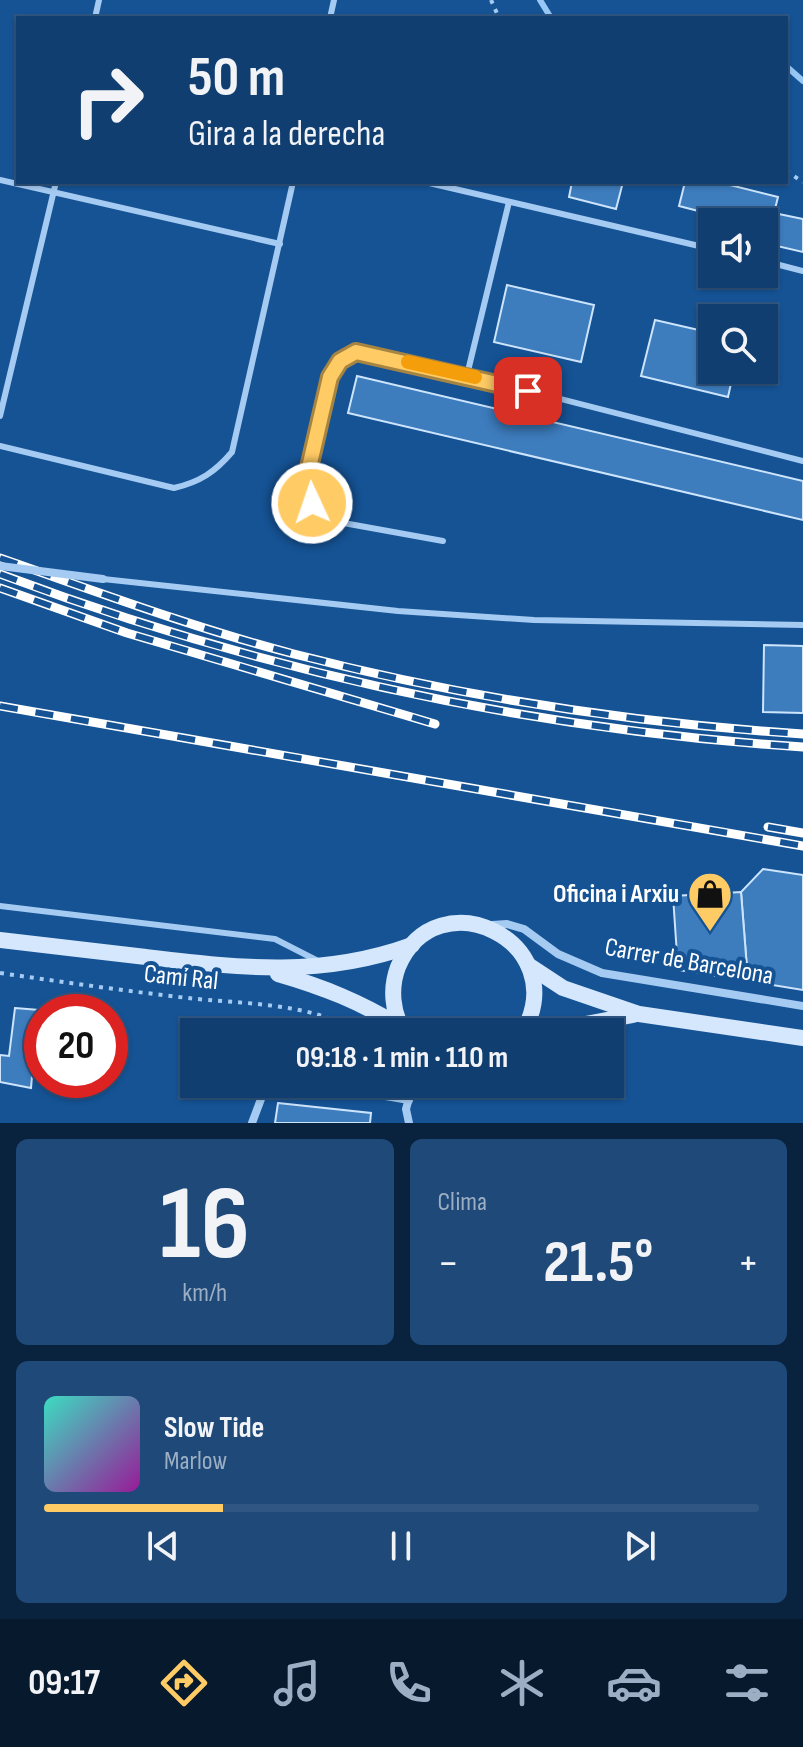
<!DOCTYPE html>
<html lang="es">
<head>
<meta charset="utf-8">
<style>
	body { margin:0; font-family:"Sofia Sans Condensed",sans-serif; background:#1e4978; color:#f1f3f6; height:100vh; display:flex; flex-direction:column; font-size:30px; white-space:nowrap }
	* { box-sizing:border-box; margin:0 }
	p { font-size:26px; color:#9caec3 }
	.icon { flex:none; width:44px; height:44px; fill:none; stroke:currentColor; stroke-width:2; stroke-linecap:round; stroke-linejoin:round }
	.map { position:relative; height:1123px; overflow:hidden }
	.details { display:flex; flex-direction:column; gap:16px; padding:16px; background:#09223e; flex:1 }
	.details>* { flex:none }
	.banner { position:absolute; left:16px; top:16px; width:772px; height:168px; border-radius:0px; box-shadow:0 2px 6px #0004,0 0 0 2px #305783; background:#103e70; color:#f1f3f6; overflow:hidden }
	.tools { position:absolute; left:698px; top:208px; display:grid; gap:16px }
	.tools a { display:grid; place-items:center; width:80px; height:80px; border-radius:0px; background:#103e70; box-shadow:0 2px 6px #0004,0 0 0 2px #305783; font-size:40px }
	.speed { position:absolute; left:24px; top:994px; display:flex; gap:16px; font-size:40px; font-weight:700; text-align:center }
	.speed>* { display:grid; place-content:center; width:104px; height:104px; border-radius:50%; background:#103e70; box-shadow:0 2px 6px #0004,0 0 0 2px #305783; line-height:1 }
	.speed .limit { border:12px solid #d22; background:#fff; color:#111 }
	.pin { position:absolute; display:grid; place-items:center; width:68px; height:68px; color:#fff; margin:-34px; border-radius:16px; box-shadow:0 4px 12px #0006 }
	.me { position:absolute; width:88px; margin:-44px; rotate:357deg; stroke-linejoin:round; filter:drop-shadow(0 0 6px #0008) }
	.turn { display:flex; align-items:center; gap:28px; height:168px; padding:0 40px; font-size:36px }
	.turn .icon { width:104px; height:104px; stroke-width:2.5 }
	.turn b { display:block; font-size:56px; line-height:68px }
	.big { font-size:60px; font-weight:700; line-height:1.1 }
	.details .card { flex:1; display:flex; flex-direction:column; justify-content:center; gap:12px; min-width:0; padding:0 28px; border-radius:12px; background:#1e4978 }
	.details .dial { align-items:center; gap:0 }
	.dial b { font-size:104px; line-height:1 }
	.song { display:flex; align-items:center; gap:24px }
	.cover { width:96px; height:96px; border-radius:12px; background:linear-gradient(135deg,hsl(170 70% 55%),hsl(300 70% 35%)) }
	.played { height:8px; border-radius:4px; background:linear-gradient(90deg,#ffcb65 25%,#305783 25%) }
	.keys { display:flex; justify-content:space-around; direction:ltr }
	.heat { display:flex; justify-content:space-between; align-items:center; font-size:44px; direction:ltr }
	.details .tiles { flex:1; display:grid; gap:16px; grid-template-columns:1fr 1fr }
	.card:last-child { grid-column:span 2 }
	.trip { position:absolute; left:180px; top:1018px; width:444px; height:80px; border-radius:0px; background:#103e70; box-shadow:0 2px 6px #0004,0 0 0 2px #305783; font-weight:700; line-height:80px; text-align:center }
	.menu { display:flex; height:128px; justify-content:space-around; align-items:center; background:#06192d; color:#9caec3 }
	.menu .icon { width:56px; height:56px }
	.menu .selected { color:#ffcb65 }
	.menu b { font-size:36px; color:#f1f3f6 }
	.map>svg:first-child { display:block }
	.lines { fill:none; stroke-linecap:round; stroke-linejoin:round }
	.stream { stroke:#97c7f5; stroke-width:6 }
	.building { fill:#3d7cbd; stroke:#cce4fc; stroke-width:2 }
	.path { stroke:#a5cbf2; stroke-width:4; stroke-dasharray:4 6; stroke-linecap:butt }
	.lane { stroke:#a5cbf2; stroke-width:6 }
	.street { stroke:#a5cbf2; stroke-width:8 }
	.secondary { stroke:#d4e7fc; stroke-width:16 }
	.rail-casing { stroke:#fff; stroke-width:9 }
	.rail { stroke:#155395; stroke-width:6; stroke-dasharray:18; stroke-linecap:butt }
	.street-bridge { stroke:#a5cbf2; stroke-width:8 }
	.route-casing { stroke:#a68442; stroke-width:20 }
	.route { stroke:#ffcb65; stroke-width:14 }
	.slow { stroke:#f59e0b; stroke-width:14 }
	.labels { text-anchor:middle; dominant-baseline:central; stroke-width:8; stroke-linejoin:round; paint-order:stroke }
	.poi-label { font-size:26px; font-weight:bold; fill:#fff; stroke:#155395; text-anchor:end }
	.street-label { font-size:26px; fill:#fff; stroke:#155395 }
</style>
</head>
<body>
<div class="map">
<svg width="803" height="1123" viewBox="0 0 803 1123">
	<rect width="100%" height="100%" fill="#155395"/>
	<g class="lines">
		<g class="stream">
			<polyline points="540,0 551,18"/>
			<polyline points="786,66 803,81"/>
		</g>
	</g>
	<g class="building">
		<polygon points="572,182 623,182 616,209 569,197"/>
		<polygon points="685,182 718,182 778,197 774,213 803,219 803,252 764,243 764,222 712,222 712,231 707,229 710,214 679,206"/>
		<polygon points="507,285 594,305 581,362 494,342"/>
		<polygon points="655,320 712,333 712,370 734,370 728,397 641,376"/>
		<polygon points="357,376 803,481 803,520 348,413"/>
		<polygon points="764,645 803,646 803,713 763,712"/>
		<polygon points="763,869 803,875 803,990 748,981 741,892"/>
		<polygon points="741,892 748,981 678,970 673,896"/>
		<polygon points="15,1008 64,1012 42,1012 42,1065 33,1064 31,1088 0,1082 0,1055 9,1056"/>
		<polygon points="278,1103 371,1113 370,1123 275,1123"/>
	</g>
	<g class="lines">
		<g class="path">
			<polyline points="491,0 499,18"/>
			<polyline points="786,171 803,182"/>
			<path d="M 0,973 C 63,982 125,991 188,998 C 238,1004 314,1002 355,1032"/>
		</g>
		<g class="lane">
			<polyline points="95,18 99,0"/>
			<polyline points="330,18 334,0"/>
			<polyline points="0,180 280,244"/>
			<polyline points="425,182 712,249"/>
			<polyline points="764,261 803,271"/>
			<polyline points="467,375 509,202"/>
			<polyline points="0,416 56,182"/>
			<path d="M 0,446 L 174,488 C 200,482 215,472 232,452 L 293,182"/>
			<polyline points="443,541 327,520 312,503 308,472 330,377 340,361 356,352 467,375 803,461"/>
			<polyline points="103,579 398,611 534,620 803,625"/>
			<polyline points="0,906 275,939 318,961"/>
		</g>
		<g class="street">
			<polyline points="492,925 507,924 524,929 558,954 602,973 803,1006"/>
			<polyline points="315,1084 409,1100"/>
			<polyline points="252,1123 264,1091 276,1084"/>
			<polyline points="409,1123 406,1109 413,1084"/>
		</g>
		<g class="secondary">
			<path d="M 0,940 C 49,946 97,951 146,957 C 240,968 321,978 412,945"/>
			<polyline points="528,965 563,988 639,1014 803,1038"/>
			<path d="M 278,974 C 323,987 361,1002 401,1027"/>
			<path d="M 404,1032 C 392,1012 390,988 398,967 C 437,875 574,942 523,1032"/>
			<polyline points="544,1032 633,1015"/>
		</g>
		<g class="rail-casing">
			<g id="rail">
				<path d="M 0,558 C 98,592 194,628 294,654 C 461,697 631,723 803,734"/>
				<path d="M 0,574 C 259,671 527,729 803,747"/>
				<polyline points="0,588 127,633 435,724"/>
				<polyline points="0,706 803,846"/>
				<polyline points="768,827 803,833"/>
			</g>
		</g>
		<use href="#rail" class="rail"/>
		<polyline class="street-bridge" points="0,566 103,579"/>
	</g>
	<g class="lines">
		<g class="route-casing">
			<polyline id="route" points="312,503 308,472 330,377 340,361 356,352 528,391"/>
		</g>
		<use href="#route" class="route"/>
		<polyline class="slow" points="408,362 475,377"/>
	</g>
	<defs>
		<g id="shop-pin" transform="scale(2.3)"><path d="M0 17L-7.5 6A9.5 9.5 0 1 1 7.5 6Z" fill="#ffcb65" stroke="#155395"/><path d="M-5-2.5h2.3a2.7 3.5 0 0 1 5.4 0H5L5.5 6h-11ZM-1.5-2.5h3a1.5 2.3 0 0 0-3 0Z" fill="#111"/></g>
	</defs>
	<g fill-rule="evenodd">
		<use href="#shop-pin" x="710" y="894"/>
	</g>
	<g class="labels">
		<g class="poi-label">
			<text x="679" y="894">Oficina i Arxiu</text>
		</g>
		<g class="street-label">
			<text transform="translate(689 962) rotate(10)">Carrer de Barcelona</text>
			<text transform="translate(181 978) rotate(6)">Camí Ral</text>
		</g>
	</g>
</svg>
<div class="tools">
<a><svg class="icon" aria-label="sound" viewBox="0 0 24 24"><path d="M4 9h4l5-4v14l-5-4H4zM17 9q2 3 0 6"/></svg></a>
<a><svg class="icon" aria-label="search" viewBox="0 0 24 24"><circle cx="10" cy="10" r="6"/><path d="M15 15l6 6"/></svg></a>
</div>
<div class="speed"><div class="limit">20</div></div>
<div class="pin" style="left:528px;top:391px;background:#d93025"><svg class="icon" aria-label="arrive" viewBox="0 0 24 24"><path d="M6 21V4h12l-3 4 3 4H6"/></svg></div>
<svg class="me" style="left:312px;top:503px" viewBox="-20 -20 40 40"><circle r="17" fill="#ffcb65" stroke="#fff" stroke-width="3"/><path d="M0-11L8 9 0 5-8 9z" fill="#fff"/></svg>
<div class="trip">09:18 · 1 min · 110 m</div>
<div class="banner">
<div class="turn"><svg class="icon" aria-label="right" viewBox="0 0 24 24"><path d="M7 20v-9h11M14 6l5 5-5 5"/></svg><div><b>50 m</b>Gira a la derecha</div></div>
</div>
</div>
<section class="details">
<div class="tiles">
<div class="card dial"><b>16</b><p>km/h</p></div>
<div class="card"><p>Clima</p>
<div class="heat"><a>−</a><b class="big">21.5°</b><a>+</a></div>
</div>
<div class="card">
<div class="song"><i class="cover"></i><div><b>Slow Tide</b><p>Marlow</p></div></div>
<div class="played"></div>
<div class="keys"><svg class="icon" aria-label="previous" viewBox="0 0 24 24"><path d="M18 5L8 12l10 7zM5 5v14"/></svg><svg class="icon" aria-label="pause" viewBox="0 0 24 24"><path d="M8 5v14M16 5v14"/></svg><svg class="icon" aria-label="next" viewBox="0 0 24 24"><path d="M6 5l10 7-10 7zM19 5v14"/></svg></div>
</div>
</div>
</section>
<nav class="menu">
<b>09:17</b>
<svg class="icon selected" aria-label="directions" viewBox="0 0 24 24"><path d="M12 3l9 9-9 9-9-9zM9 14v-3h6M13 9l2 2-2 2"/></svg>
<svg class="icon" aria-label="music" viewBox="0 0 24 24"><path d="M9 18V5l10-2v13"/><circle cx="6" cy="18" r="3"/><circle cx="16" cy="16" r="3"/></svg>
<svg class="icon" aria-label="phone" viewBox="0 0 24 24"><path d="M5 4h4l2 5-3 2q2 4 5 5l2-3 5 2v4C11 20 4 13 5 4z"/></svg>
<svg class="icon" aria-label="climate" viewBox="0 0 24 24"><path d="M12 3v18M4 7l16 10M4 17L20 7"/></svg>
<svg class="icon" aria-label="car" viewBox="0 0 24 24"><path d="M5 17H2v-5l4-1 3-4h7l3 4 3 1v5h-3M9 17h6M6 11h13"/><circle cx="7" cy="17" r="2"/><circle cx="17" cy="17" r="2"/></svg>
<svg class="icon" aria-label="filters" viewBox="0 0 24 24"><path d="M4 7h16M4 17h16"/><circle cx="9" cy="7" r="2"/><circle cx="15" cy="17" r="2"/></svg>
</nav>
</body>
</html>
